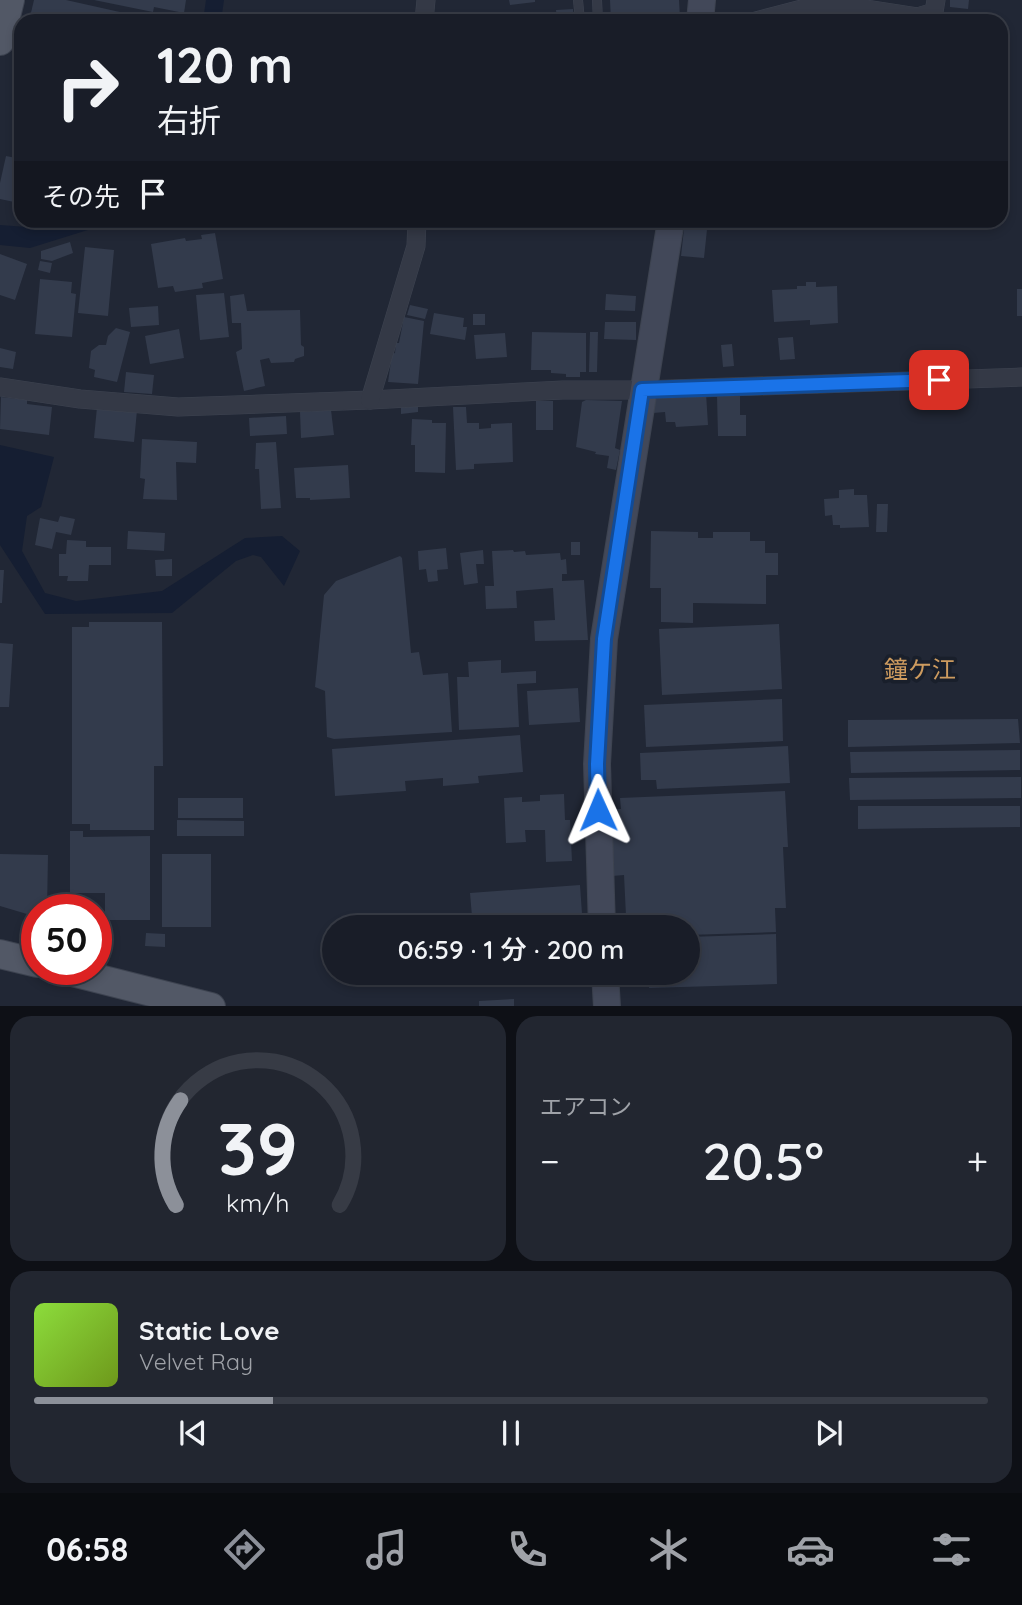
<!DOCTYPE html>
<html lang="ja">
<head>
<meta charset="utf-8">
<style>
	body { margin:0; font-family:Quicksand,"Noto Sans JP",sans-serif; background:#222630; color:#f1f3f6; height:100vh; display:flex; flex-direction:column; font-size:26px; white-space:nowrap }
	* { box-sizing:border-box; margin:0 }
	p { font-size:23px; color:#9fa2a8 }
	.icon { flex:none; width:38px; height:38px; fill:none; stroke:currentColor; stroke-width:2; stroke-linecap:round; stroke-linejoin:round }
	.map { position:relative; height:1006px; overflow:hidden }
	.side { display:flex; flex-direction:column; gap:10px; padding:10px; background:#0e1016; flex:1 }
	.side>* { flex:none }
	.guide { position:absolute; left:14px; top:14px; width:994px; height:214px; border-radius:21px; box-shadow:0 4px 10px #0003,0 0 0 2px #373b45; background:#191d28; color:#f1f3f6; overflow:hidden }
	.speed { position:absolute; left:21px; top:894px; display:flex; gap:14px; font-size:35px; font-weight:700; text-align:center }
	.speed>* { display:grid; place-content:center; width:91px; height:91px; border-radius:50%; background:#191d28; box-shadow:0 4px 10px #0003,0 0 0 2px #373b45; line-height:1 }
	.speed .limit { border:10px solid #d22; background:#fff; color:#111 }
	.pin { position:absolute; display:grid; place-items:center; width:60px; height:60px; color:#fff; margin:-30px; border-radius:14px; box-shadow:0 4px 10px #0006 }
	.me { position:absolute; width:77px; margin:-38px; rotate:359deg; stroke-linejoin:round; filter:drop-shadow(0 0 5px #0008) }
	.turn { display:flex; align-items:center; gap:24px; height:147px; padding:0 28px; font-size:32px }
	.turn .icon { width:91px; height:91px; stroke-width:2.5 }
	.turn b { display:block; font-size:49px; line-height:60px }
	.then { display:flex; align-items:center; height:66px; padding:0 28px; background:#0003; gap:14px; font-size:26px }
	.big { font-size:52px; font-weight:600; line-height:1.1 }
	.side .card { flex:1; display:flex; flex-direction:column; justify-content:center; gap:10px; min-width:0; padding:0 24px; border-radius:21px; background:#222630 }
	.side .dial { align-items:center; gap:0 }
	.dial svg { height:182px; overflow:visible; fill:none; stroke:#373b45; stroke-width:7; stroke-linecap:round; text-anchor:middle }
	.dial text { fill:#f1f3f6; stroke:none }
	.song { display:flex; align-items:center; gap:21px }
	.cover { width:84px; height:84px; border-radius:10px; background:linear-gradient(135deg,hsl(90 70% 55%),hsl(80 70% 35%)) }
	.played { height:7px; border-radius:4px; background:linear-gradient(90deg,#8c9099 25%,#373b45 25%) }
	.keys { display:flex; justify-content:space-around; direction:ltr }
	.heat { display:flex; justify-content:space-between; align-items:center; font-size:38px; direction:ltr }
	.side .tiles { flex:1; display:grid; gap:10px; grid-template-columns:1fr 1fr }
	.card:last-child { grid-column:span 2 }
	.trip { position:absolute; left:322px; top:915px; width:378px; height:70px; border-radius:35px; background:#191d28; box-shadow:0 4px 10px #0003,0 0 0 2px #373b45; font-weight:600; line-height:70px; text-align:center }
	.menu { display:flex; height:112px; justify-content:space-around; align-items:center; background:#0a0c10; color:#9fa2a8 }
	.menu .icon { width:49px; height:49px }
	.menu .current { color:#8c9099 }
	.menu b { font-size:32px; color:#f1f3f6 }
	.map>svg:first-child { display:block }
	.water { fill:#151e32 }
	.building { fill:#333b4c }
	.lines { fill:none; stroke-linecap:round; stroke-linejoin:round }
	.lane-casing { stroke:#3d4350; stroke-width:10 }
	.street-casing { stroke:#3d4350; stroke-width:19 }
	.secondary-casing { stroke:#3d4350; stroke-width:28 }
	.primary-casing { stroke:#3d4350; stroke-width:30 }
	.lane { stroke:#343946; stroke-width:9 }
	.street { stroke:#343946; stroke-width:18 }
	.secondary { stroke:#424859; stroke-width:26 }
	.primary { stroke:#525866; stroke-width:28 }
	.route-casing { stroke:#114b97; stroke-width:18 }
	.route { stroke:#1a73e8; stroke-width:12 }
	.labels { text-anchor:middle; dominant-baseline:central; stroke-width:7; stroke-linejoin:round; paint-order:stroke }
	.quarter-label { font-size:24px; fill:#cd9b5f; stroke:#191f2b }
</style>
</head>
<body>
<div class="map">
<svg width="1022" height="1007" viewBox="0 0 1022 1007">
	<rect width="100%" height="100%" fill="#212735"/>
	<g class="water">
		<polygon points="206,0 224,0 221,21 203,21"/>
		<polygon points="76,221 76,220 162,221 137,229 91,229 30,248 0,245 0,225 40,228"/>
		<polygon points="0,445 54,457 41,507 27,516 22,551 45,593 76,601 162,591 245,538 282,536 300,551 284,586 261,557 253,555 236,561 172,613 45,614 0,545"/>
	</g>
	<g class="building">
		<polygon points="34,0 66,0 160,21 29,21"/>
		<polygon points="94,0 186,0 184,13 154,7 153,12"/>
		<polygon points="509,0 535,0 535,2 510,5"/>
		<polygon points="610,0 679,0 680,18 661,19 661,21 611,21"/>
		<polygon points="950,0 969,0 968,9 950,7"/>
		<polygon points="573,9 574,21 557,21 556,10"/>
		<polygon points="238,17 238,21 223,21 223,18"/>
		<polygon points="842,17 858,19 858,21 833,21"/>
		<polygon points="6,156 21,159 21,218 16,217 19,203 0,199 0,183"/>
		<polygon points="390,220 405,220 406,226 390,226"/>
		<polygon points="454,220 475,220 475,224 454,223"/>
		<polygon points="685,220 708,220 704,258 681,256"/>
		<polygon points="215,233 223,279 202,283 203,288 175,292 173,286 158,288 151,244 185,238 186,241 202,239 201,235"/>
		<polygon points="70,242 73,253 52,261 41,259 41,251"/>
		<polygon points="85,247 114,250 108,316 78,313"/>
		<polygon points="0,254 27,264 15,300 0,295"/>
		<polygon points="40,261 52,263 50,273 38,270"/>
		<polygon points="40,279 72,282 71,293 76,294 72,337 35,334"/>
		<polygon points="806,282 816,282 816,287 837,286 838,323 810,325 810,320 774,322 772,290 797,289 797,286 806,286"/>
		<rect x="1017" y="289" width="5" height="27"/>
		<polygon points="224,293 229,337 200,340 196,295"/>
		<polygon points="244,294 247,311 300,310 301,345 304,347 304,356 295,359 294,362 271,363 269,358 260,360 265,386 244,391 236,352 242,349 241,323 232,323 230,296"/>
		<polygon points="606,294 636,296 635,311 605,310"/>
		<polygon points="410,305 428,309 425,319 407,315"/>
		<polygon points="158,306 159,325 131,327 129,308"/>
		<polygon points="434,313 464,318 463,327 467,327 465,340 430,334"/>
		<rect x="473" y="314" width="12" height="11"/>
		<polygon points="404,317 424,321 418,384 388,382 392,354 395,353 396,343 399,343"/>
		<polygon points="605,322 636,322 636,340 604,339"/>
		<polygon points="116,328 130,332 117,382 94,377 95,370 89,368 91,351 99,345 106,345 108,336"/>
		<polygon points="179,329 184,358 150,364 145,336"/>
		<polygon points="532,332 586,333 586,372 580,372 580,377 566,377 566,374 551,373 551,370 531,370"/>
		<polygon points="590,332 598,332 597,372 589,372"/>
		<polygon points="505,333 507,357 476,359 474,335"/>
		<polygon points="793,337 795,359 780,360 778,338"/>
		<polygon points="732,344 734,366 723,367 721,345"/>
		<polygon points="0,348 16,352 13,369 0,367"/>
		<polygon points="126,372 154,375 152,394 124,392"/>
		<polygon points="706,393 708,425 676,427 675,422 666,422 665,412 653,413 652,397"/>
		<polygon points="740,395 740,415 746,415 746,436 718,436 717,396"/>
		<polygon points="1,397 27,400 27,404 52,407 49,435 0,429"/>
		<polygon points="586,400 622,401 615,448 620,450 616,470 607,468 609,456 595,454 596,452 576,447 582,402"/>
		<rect x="536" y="401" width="17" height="29"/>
		<polygon points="418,404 418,412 401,414 401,405"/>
		<polygon points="97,407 137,410 134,442 94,438"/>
		<polygon points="453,407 466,407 467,423 479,423 479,429 491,428 491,424 512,423 513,462 474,464 474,469 456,470"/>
		<polygon points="331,410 334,435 301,438 300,412"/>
		<polygon points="286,416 287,434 250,436 249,418"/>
		<polygon points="412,419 432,420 432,423 446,423 445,473 415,472 415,445 411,445"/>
		<polygon points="142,439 197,442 196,463 176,462 177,500 143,499 145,479 140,478"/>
		<polygon points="276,442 281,508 261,509 259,469 255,469 256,443"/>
		<polygon points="348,465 350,498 310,500 310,498 296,498 294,468"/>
		<polygon points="854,489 854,495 867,495 869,527 840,528 840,525 833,525 832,515 825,516 824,499 839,498 839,490"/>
		<polygon points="877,504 888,504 887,532 876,532"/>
		<polygon points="60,516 75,519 71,535 56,532 52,549 35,545 40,518 58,522"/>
		<polygon points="128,531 165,533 164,551 127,549"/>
		<polygon points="651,531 698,532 698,538 713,538 713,532 750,532 750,541 765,541 765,553 778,553 778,575 766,575 766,604 693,603 693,623 661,622 661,588 650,588"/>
		<polygon points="67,540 86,541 86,547 111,547 111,565 89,565 88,581 67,581 68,576 59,576 59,554 66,554"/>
		<rect x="571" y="542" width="9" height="13"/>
		<polygon points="446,548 448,569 437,570 438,581 428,582 426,569 419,570 418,551"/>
		<polygon points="483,550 484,564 476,564 478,583 464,585 460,553"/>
		<polygon points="513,550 514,552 525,551 526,555 560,553 561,560 566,559 567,574 562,574 562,581 584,580 588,640 535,641 534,621 555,620 553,588 516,591 517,608 486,609 485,586 494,586 492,551"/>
		<polygon points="400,556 402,558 411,653 419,652 423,675 448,673 452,732 334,739 327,737 325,691 315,687 324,595 336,581"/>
		<polygon points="172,559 172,576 156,576 155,560"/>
		<polygon points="0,570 4,570 2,603 0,603"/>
		<polygon points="89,622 162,622 163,766 154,766 154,830 90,830 90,824 72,824 72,627 89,627"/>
		<polygon points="779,624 782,689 662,695 659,629"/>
		<polygon points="0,643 13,644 9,707 0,707"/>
		<polygon points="501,660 501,673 536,671 536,683 517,684 519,727 459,730 457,677 469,677 468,662"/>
		<polygon points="578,688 580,722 529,725 527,691"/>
		<polygon points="782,699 783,741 646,747 644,705"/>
		<polygon points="1018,719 1020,743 848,747 848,720"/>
		<polygon points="520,735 523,772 478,776 479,783 443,786 443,778 405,781 406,791 335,796 332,749"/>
		<polygon points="788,746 790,783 657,789 656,780 641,780 640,753"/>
		<polygon points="1020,750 1020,770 851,773 850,752"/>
		<polygon points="1021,777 1021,798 850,800 849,778"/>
		<polygon points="785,791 788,847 783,847 786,908 775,908 776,932 688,935 688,928 645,928 645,915 626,916 624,875 612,876 609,809 621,809 620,798"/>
		<polygon points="564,794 565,820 570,820 572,861 546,862 545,830 525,830 526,842 506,843 504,798 522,797 522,802 540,801 540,795"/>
		<rect x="178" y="798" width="65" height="20"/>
		<polygon points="858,806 1020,806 1020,827 858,829"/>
		<polygon points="177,820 244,821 244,836 177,836"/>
		<polygon points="70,831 83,831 83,837 150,836 150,920 105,920 105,893 70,893"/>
		<polygon points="0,854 48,855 47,910 37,910 37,917 0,906"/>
		<rect x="162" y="854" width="49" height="73"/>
		<polygon points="580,885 583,928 473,928 470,893"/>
		<polygon points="146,933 165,934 165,947 145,946"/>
		<polygon points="776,934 777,984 649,988 648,973 688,973 688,937"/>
		<polygon points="514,999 514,1007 479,1007 479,1001"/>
	</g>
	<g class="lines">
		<g class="lane-casing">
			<g id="lane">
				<polyline points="578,0 580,21"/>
				<polyline points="597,0 598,21"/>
				<polyline points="290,18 389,21"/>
			</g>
		</g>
		<g class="street-casing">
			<g id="street">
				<polyline points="424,21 426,0"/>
				<polyline points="756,21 813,6 866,9 917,17 934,12 936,0"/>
				<polyline points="0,387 80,399 178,407 370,400 563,390 642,390 1022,377"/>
				<polyline points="370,400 416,246 417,220"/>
			</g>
		</g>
		<g class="secondary-casing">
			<g id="secondary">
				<polyline points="700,21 702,0"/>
				<polyline points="602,928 597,764 604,639 671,220"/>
				<polyline points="605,973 607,1007"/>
			</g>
		</g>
		<g class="primary-casing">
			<g id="primary">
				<polyline points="0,41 10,0"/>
				<polyline points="0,954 37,963"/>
				<polyline points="64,970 211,1007"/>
			</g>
		</g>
		<use href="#lane" class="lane"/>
		<use href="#street" class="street"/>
		<use href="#secondary" class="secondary"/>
		<use href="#primary" class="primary"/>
	</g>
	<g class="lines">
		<g class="route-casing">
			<polyline id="route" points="598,810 597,764 604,639 642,390 939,380"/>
		</g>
		<use href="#route" class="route"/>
	</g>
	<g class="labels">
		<g class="quarter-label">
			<text x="920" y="669">鐘ケ江</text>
		</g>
	</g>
</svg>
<div class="speed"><div class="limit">50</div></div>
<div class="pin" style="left:939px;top:380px;background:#d93025"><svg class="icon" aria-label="arrive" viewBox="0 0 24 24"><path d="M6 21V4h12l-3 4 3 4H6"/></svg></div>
<svg class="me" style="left:598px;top:810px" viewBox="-20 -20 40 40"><path d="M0-17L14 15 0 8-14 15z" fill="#1a73e8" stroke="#fff" stroke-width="4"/></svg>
<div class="trip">06:59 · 1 分 · 200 m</div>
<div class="guide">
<div class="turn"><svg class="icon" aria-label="right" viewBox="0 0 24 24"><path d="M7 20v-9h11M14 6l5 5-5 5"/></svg><div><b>120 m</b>右折</div></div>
<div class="then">その先<svg class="icon" aria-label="arrive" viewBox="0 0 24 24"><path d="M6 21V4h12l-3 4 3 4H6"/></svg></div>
</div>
</div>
<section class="side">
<div class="tiles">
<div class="card dial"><svg viewBox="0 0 100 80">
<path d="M14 69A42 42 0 1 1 86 69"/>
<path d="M14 69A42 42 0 0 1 16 23" stroke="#8c9099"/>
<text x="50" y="56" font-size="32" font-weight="700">39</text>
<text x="50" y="72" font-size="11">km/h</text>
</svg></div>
<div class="card"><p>エアコン</p>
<div class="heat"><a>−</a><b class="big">20.5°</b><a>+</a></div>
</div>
<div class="card">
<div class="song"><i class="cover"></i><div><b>Static Love</b><p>Velvet Ray</p></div></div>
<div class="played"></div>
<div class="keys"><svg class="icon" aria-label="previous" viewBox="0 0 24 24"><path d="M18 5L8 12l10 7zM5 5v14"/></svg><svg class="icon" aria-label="pause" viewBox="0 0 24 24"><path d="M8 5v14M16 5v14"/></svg><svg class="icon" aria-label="next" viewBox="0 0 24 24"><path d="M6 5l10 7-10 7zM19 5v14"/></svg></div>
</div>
</div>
</section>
<nav class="menu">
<b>06:58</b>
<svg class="icon current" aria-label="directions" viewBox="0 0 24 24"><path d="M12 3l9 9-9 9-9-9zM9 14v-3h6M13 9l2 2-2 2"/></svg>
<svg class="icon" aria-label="music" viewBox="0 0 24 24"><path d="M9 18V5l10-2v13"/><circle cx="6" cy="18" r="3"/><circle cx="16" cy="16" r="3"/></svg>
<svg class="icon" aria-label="phone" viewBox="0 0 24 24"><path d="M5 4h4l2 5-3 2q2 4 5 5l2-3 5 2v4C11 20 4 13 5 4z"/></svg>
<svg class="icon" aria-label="climate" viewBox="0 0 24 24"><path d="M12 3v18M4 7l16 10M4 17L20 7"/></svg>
<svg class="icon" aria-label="car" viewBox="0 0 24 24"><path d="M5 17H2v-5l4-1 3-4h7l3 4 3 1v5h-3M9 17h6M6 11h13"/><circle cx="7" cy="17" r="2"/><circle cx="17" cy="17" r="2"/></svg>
<svg class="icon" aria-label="filters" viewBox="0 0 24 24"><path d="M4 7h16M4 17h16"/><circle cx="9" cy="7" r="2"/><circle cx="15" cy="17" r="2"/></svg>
</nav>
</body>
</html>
